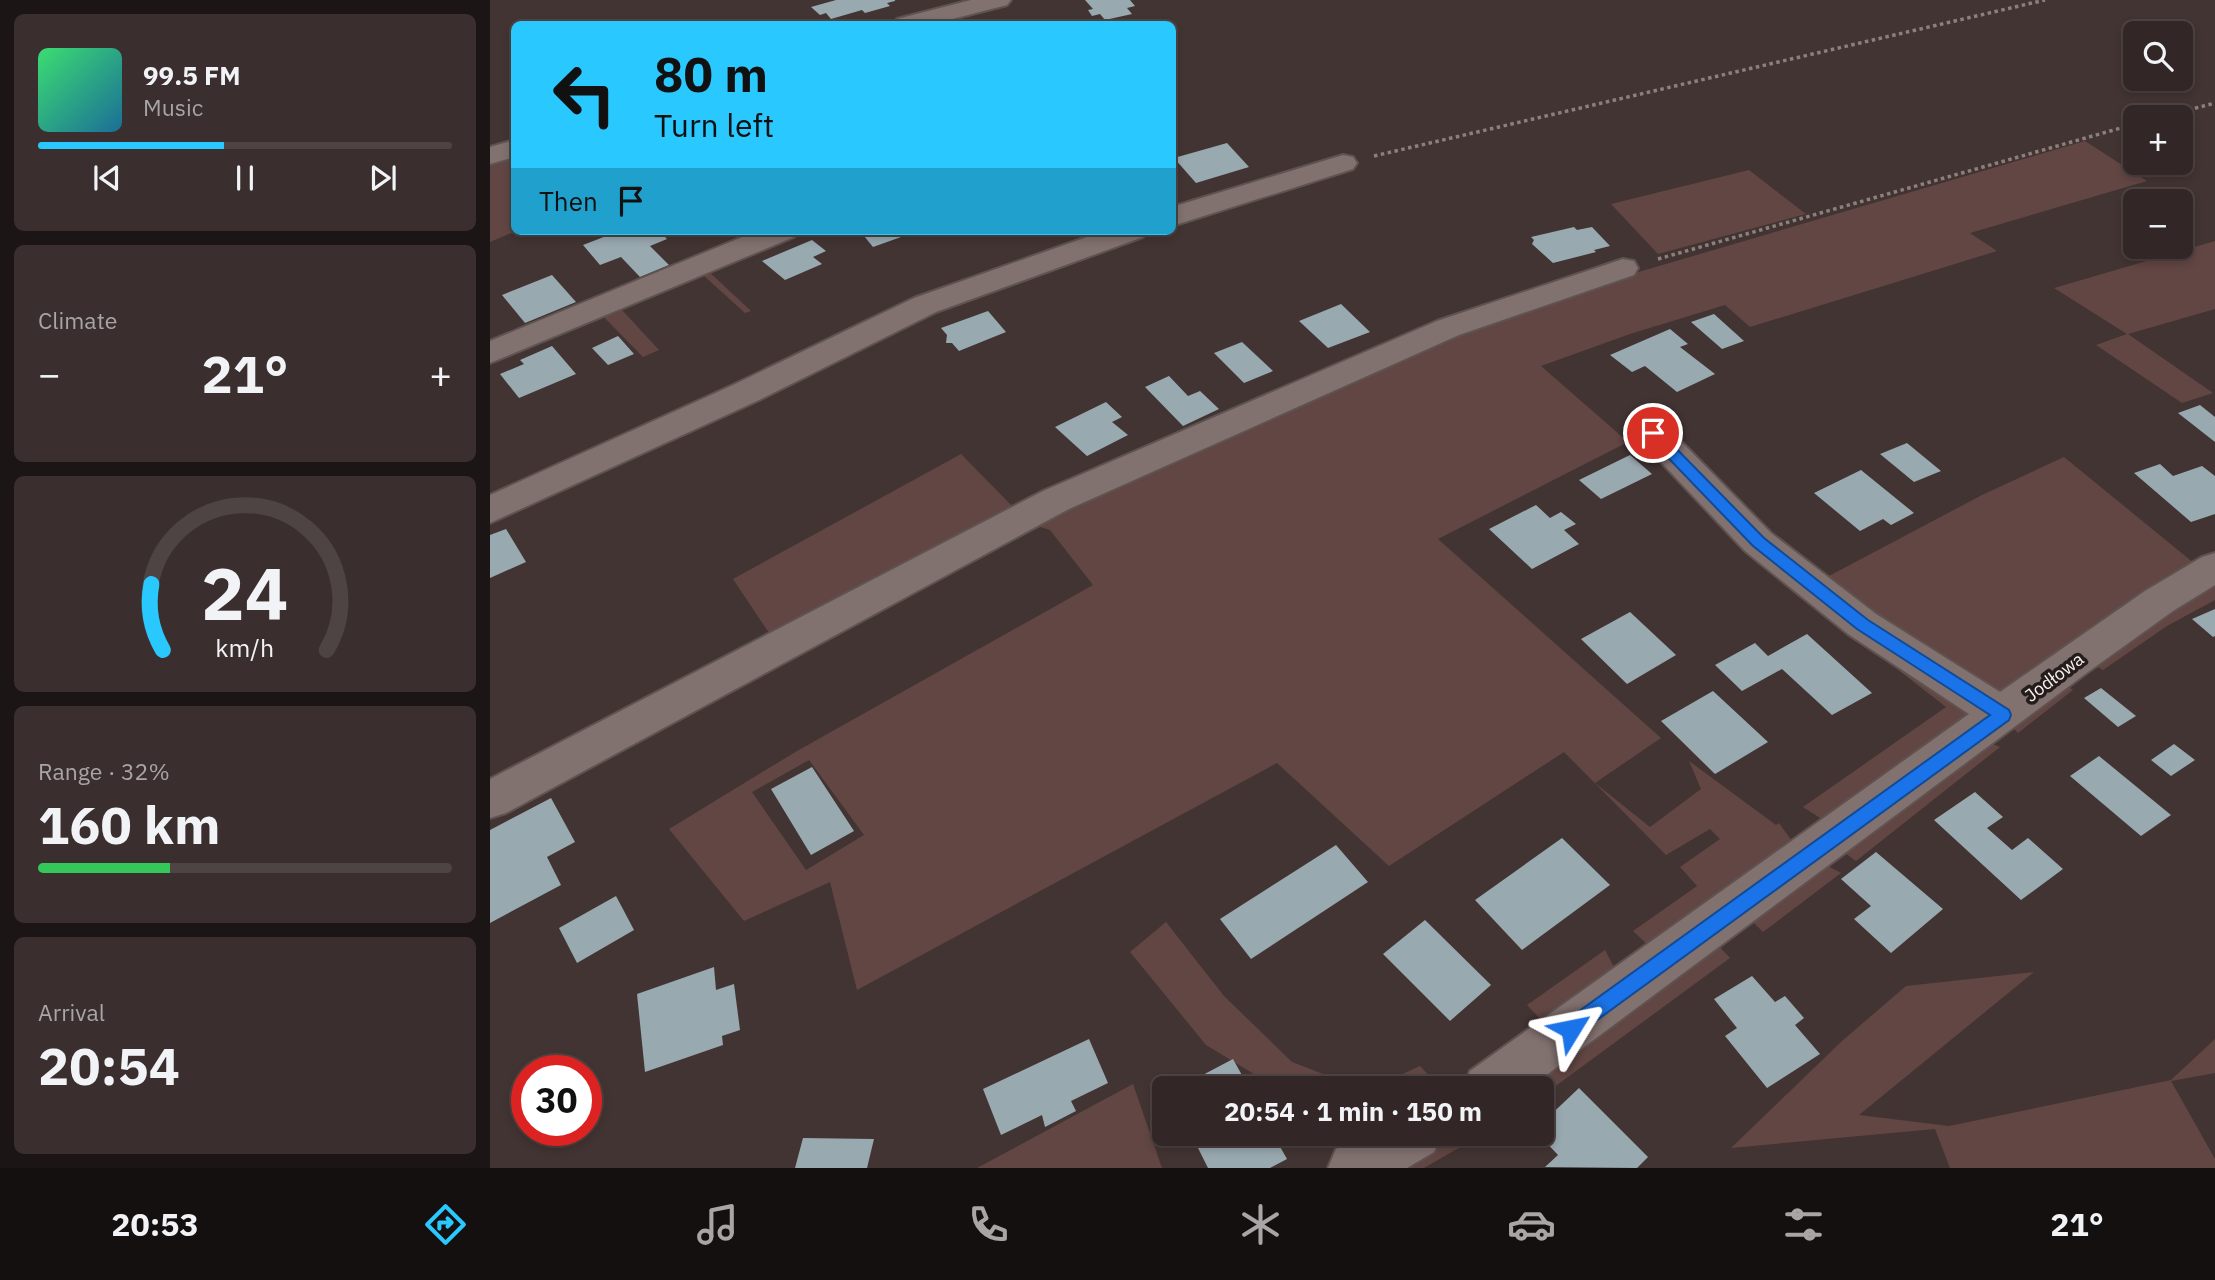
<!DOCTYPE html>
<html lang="en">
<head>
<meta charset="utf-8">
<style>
	body { margin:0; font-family:"IBM Plex Sans",sans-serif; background:#3a2f2e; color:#f1f3f6; height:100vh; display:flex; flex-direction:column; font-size:26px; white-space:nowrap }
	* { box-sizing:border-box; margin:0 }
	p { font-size:23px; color:#a8a5a7 }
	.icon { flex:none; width:38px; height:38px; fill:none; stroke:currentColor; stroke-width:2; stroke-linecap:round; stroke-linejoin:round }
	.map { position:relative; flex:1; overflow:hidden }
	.side { display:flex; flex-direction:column; gap:14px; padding:14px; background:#1c1515; width:490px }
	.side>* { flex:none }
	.guide { position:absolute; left:21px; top:21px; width:665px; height:214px; border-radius:10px; box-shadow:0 4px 10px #0003,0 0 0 2px #4d4443; background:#29c8ff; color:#111; overflow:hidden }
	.buttons { position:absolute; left:1633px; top:21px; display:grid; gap:14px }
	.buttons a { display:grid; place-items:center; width:70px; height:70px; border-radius:10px; background:#322726; box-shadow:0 4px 10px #0003,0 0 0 2px #4d4443; font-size:35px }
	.speed { position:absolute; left:21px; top:1055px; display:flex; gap:14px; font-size:35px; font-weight:700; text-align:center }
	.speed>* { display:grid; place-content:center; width:91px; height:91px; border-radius:50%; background:#322726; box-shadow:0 4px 10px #0003,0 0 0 2px #4d4443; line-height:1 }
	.speed .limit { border:10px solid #d22; background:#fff; color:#111 }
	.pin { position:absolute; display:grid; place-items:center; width:60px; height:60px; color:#fff; margin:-30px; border:4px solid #fff; border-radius:50%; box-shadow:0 2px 7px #0007 }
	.me { position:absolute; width:77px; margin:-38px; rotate:55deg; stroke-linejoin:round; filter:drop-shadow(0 0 5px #0008) }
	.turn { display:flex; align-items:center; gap:24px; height:147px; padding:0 28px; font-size:32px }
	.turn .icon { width:91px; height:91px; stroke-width:2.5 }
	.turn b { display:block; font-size:49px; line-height:60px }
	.then { display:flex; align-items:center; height:66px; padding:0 28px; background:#0003; gap:14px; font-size:26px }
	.big { font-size:52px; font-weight:800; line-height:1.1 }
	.side .tile { flex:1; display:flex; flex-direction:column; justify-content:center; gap:10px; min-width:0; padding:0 24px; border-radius:10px; background:#3a2f2e }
	.side .dial { align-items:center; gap:0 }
	.dial svg { height:182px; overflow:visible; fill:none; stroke:#4d4443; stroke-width:7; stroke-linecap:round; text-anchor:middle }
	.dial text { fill:#f1f3f6; stroke:none }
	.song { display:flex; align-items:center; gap:21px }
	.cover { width:84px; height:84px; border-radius:10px; background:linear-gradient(135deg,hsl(140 70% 55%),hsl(200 70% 35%)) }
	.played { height:7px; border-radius:4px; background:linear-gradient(90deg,#29c8ff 45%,#4d4443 45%) }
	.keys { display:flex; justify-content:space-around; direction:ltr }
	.heat { display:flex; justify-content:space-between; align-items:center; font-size:38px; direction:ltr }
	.charge { height:10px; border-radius:5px; background:linear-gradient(90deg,#34c759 32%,#4d4443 0) }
	.trip { position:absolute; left:662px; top:1076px; width:402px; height:70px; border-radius:10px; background:#322726; box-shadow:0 4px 10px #0003,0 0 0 2px #4d4443; font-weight:800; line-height:70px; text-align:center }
	.dock { display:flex; height:112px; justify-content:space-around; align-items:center; background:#14100f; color:#a8a5a7 }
	.dock .icon { width:49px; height:49px }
	.dock .active { color:#29c8ff }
	.dock b { font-size:32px; color:#f1f3f6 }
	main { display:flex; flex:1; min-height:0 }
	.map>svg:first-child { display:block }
	.green { fill:#624643; fill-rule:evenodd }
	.building { fill:#99a9b0 }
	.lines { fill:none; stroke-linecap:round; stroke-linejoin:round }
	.minor-casing { stroke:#5f5352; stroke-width:4 }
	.path { stroke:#8c807e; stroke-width:3.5; stroke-dasharray:3.5 3.5; stroke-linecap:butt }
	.minor { fill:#81716f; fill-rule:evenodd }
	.route { fill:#1a73e8; stroke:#114b97; stroke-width:2 }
	.labels { text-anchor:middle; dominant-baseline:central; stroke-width:7; stroke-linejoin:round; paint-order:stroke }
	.street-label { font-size:18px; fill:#faf1f0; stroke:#241d1c }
</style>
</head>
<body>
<main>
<section class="side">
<div class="tile">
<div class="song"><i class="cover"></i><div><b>99.5 FM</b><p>Music</p></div></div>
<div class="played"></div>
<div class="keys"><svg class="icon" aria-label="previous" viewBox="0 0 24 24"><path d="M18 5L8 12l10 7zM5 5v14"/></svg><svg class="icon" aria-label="pause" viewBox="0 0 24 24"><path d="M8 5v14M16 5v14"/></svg><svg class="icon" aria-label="next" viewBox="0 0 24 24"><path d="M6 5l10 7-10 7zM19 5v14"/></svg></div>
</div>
<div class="tile"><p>Climate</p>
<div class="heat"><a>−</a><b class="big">21°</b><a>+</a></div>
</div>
<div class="tile dial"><svg viewBox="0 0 100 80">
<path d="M14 69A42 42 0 1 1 86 69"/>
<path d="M14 69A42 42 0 0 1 9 40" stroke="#29c8ff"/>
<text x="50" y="56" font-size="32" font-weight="700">24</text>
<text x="50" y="72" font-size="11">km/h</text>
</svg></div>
<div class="tile"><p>Range · 32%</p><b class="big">160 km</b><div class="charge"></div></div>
<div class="tile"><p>Arrival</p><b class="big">20:54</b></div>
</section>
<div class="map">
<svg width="1725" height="1168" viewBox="0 0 1725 1168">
	<rect width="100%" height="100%" fill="#423432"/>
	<g class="green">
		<path d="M 1595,141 L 1657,181 L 1480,233 L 1507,251 L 1260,327 L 1235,305 L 1140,334 L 1051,366 L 1138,442 L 948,539 L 1171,738 L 1105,783 L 1160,827 L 1211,789 L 1199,761 L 1286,825 L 1289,823 L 1302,841 L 1161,948 L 1143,931 L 1207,886 L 1190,867 L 1230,839 L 1220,829 L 1176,855 L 1074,752 L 899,866 L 787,763 L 367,990 L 340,882 L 254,921 L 179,829 L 307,751 L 603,585 L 560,530 L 541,524 L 965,333 L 1101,286 ZM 319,760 L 374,835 L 316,870 L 262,792 Z"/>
		<polygon points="21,153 24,157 26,231 0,242 0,159"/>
		<polygon points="1259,170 1316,214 1168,254 1121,204"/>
		<polygon points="1725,241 1725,309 1638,334 1723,393 1692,403 1606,345 1637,334 1564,288"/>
		<polygon points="216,269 261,311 255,313 213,275 131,309 169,350 153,357 110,313"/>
		<polygon points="471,454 526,510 285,642 243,579"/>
		<polygon points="1574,457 1705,564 1510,692 1502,693 1392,627 1337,577 1492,495"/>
		<polygon points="1725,581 1725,600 1677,626 1613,670 1601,663"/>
		<polygon points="1322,603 1474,708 1476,715 1336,818 1330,818 1313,807 1456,707"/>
		<polygon points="1574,683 1583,690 1528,733 1521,726"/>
		<polygon points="1496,741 1510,747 1366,861 1355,853 1351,846"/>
		<polygon points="1334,864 1351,873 1273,932 1256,915"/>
		<polygon points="676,922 734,996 802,1062 859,1084 899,1080 930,1066 951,1088 787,1088 716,1045 640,952"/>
		<polygon points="1223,940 1240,958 1052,1096 1052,1088 1017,1088"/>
		<polygon points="1115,950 1127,973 1054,1023 1037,1005"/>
		<polygon points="1544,972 1369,1115 1459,1126 1681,1080 1725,1039 1725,1073 1681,1081 1725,1159 1725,1168 1460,1168 1445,1129 1241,1148 1352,1041 1416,986"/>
		<polygon points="643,1084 672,1168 487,1168"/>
		<polygon points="945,1134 993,1134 934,1168 883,1168"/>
	</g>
	<g class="building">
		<polygon points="346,0 405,0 405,1 397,3 400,6 375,13 372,10 341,19 336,13 330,15 321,7"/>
		<polygon points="595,0 640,0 645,6 637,8 642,14 615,20 610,14 602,16 598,10 603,9"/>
		<polygon points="737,143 759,167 706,183 684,158"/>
		<polygon points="1084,227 1087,230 1102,227 1120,246 1104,250 1106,252 1063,263 1042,244 1044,240 1041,237"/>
		<polygon points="129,231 169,231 177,239 160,246 179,265 150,277 131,257 110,265 93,245"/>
		<polygon points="388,231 428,231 383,247 374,236"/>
		<polygon points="322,240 336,251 323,257 332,264 295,280 272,261"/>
		<polygon points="62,275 86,302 35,323 12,295"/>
		<polygon points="851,304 880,332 838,348 809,321"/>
		<polygon points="498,311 516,332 469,351 462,343 456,343 457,335 451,328"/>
		<polygon points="1224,314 1254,341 1232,349 1201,322"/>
		<polygon points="1180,329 1198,344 1190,347 1225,374 1187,392 1155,366 1142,372 1120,355"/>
		<polygon points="128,336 144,354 118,365 102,348"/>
		<polygon points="752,342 783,371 754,383 724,353"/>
		<polygon points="62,346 86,374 29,398 10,374 34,364 30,360"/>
		<polygon points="679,376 698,396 710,391 729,409 693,426 655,387"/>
		<polygon points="616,402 632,417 622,422 638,435 597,456 565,427"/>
		<polygon points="1710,405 1725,417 1725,442 1688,413"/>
		<polygon points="1417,443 1451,471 1424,482 1390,454"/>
		<polygon points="1140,455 1162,474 1111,499 1089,480"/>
		<polygon points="1670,464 1683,476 1712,466 1725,476 1725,514 1701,522 1644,473"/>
		<polygon points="1371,470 1424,513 1401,525 1393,519 1370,531 1324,493"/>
		<polygon points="1046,505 1060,518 1071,512 1086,524 1074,530 1089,544 1042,569 999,529"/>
		<polygon points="16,529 36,562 0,578 0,535"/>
		<polygon points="1725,609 1725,636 1723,637 1702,619"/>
		<polygon points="1140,612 1186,655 1137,684 1091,639"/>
		<polygon points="1317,634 1382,693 1342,715 1292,669 1252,691 1225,665 1265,643 1278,656"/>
		<polygon points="1611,688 1646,716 1628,727 1594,698"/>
		<polygon points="1223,691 1278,742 1225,774 1171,721"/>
		<polygon points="1684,744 1705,760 1681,776 1661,760"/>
		<polygon points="1609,756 1681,815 1651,836 1580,776"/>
		<polygon points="322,767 364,831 321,855 281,789"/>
		<polygon points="1485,792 1513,817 1497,828 1522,850 1538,838 1573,869 1531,900 1444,820"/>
		<polygon points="61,798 85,842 57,857 71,885 0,923 0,830"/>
		<polygon points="1072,838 1120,885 1032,950 985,900"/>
		<polygon points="846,845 878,882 761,959 730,919"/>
		<polygon points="1386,852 1453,909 1401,953 1364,919 1381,906 1351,879"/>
		<polygon points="126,896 144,930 87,963 69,928"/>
		<polygon points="935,920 1001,985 960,1021 893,954"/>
		<polygon points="224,967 226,990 244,984 250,1030 232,1036 233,1045 155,1072 147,994"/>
		<polygon points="1262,976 1285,1002 1295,996 1314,1018 1305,1025 1330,1054 1277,1088 1235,1036 1247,1028 1224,999"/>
		<polygon points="599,1039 618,1083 581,1101 586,1111 555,1127 552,1115 511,1135 493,1089"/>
		<polygon points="743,1059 759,1088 688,1088"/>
		<polygon points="1089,1088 1158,1157 1147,1168 1055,1167 1068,1155 1048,1134 1052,1134 1052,1123"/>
		<polygon points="701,1134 783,1134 797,1159 780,1168 718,1168"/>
		<polygon points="313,1138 384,1139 377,1168 305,1168"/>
	</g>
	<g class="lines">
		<g class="minor-casing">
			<g id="minor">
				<polygon points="481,0 521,0 517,5 443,24 404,24 407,19"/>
				<polygon points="24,140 24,157 0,164 0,147"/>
				<polygon points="853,155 863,157 867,163 863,169 682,226 682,207"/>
				<polygon points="267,231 308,231 304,237 0,363 0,341"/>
				<polygon points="614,231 657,231 653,237 446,312 267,401 0,523 0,495 243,385 424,298"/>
				<polygon points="1133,259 1144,261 1148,268 1144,275 969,335 579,509 16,813 0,818 0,779 553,491 947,321"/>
				<polygon points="1163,422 1175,425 1281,533 1386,614 1510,692 1655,591 1712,557 1725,553 1725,585 1683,611 1598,672 1039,1088 973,1088 980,1071 1479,714 1358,634 1255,551 1151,441 1146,433 1151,425"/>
				<polygon points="874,1134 952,1134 944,1152 917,1168 838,1168 846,1149"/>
			</g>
		</g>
		<g class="path">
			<polyline points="1671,117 1725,103"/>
			<polyline points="884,156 1555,0"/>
			<polyline points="1168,259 1645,124"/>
		</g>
		<use href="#minor" class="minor"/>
	</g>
	<polygon class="route" points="1163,429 1168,430 1274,538 1378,620 1519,710 1521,715 1519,720 1081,1039 1074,1036 1071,1029 1074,1022 1500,715 1367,629 1263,546 1158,437 1156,433 1158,430"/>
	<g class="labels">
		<g class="street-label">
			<text transform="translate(1564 677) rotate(-37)">Jodłowa</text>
		</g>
	</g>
</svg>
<div class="buttons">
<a><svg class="icon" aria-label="search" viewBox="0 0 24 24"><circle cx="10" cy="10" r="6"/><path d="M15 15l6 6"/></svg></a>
<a>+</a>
<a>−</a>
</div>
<div class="speed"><div class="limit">30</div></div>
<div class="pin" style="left:1163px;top:433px;background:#d93025"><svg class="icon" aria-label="arrive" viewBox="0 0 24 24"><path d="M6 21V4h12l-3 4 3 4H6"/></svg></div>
<svg class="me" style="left:1081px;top:1029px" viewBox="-20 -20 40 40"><path d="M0-17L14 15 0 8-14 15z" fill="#1a73e8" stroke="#fff" stroke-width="4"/></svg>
<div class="trip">20:54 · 1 min · 150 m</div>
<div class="guide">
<div class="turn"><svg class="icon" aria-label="left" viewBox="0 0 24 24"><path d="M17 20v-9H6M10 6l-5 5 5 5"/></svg><div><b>80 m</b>Turn left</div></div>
<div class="then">Then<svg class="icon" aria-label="arrive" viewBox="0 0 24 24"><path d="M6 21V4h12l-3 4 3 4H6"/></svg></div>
</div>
</div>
</main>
<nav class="dock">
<b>20:53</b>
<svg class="icon active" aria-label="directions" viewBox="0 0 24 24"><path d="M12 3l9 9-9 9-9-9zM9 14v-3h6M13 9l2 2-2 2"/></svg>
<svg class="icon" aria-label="music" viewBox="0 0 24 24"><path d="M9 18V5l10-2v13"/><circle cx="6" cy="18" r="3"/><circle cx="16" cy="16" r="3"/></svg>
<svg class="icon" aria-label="phone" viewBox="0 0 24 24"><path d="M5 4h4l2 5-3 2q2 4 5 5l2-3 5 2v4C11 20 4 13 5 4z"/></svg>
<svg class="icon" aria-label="climate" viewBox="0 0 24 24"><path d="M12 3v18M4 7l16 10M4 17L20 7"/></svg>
<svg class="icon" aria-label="car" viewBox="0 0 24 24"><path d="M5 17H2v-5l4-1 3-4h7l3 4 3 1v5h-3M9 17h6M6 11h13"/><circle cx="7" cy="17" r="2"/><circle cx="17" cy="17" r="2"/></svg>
<svg class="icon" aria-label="filters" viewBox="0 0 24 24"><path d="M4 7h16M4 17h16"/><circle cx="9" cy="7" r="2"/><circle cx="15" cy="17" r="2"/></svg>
<b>21°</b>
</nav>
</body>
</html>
